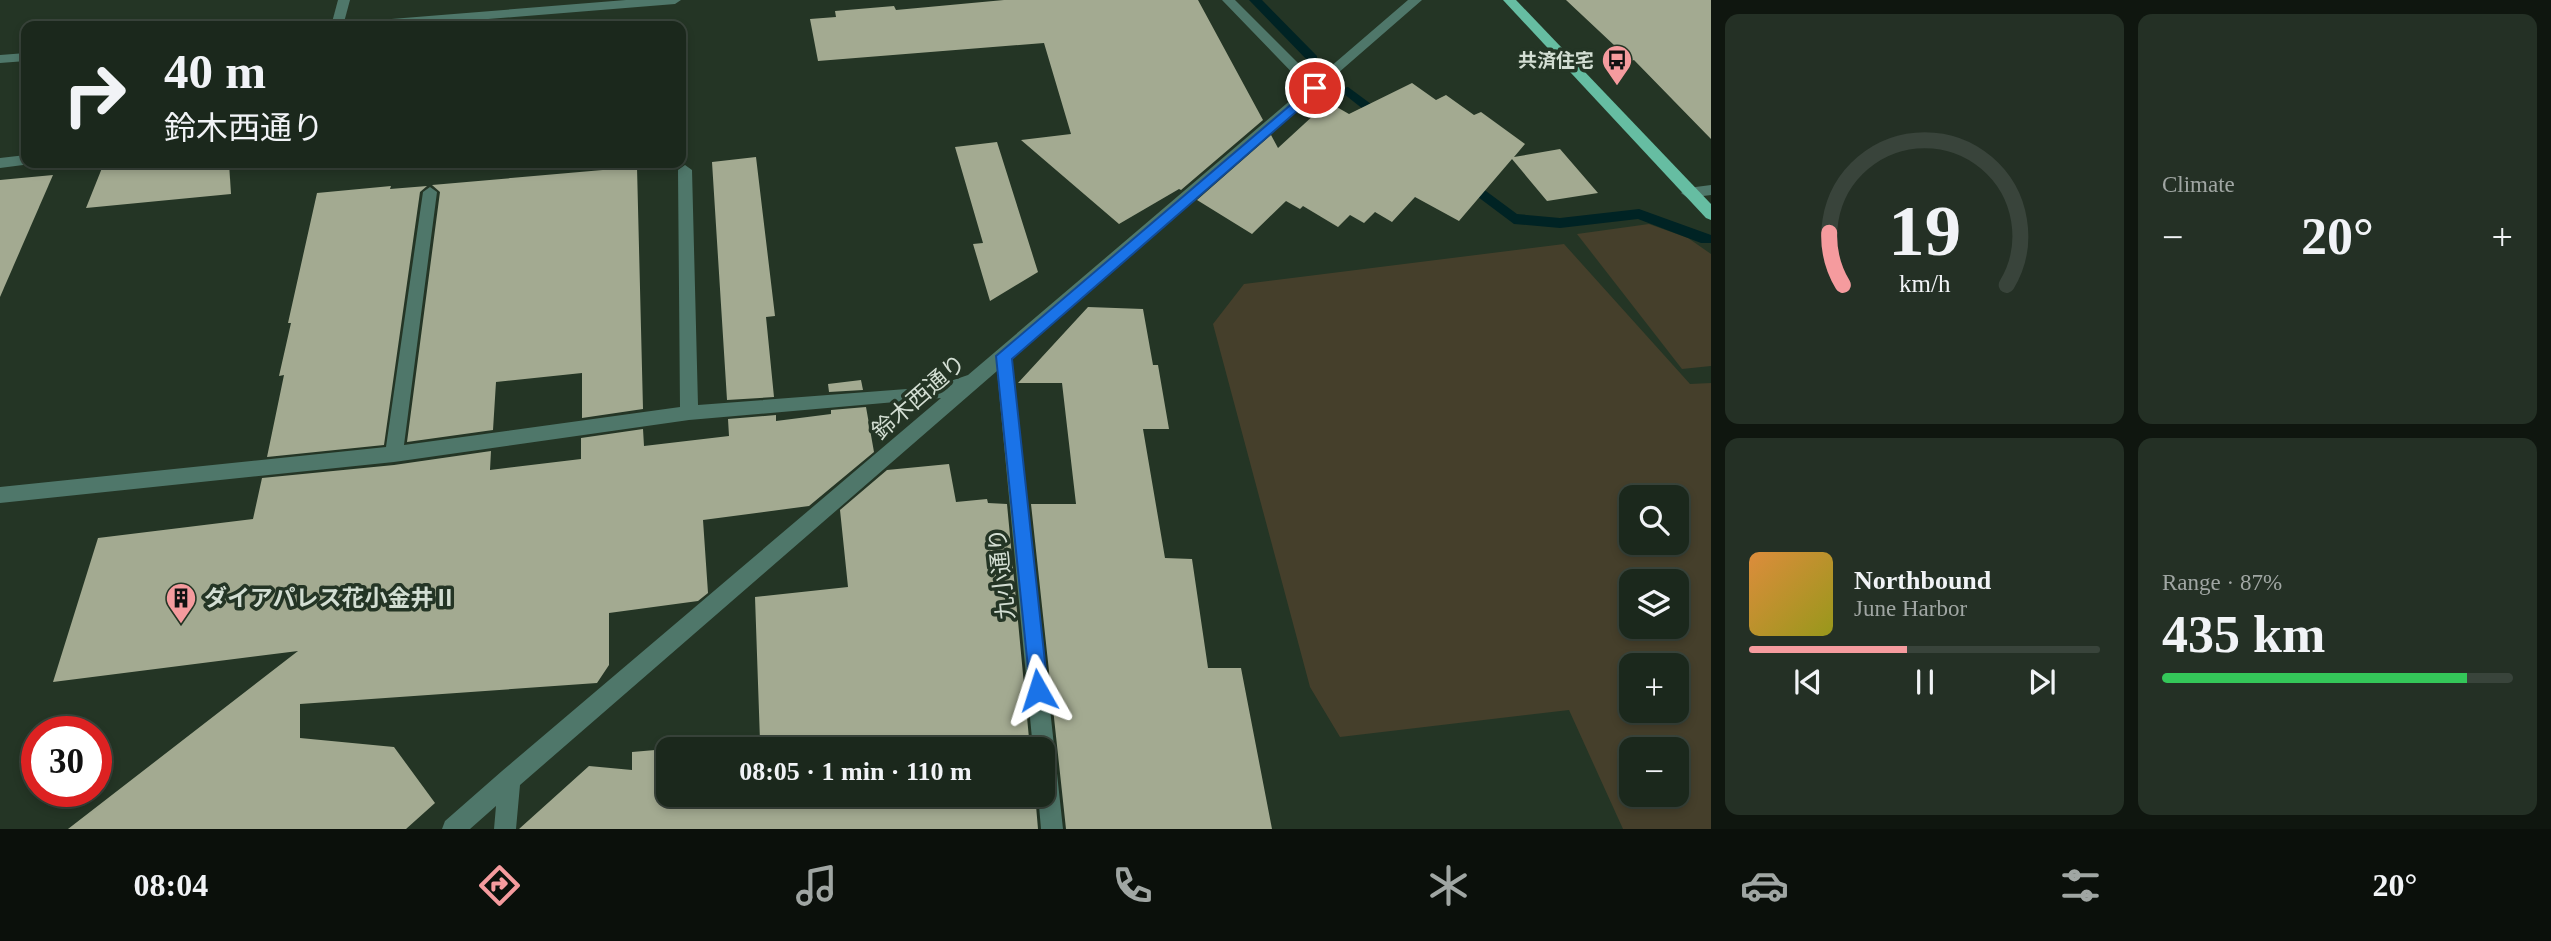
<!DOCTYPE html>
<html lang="en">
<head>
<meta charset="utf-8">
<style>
	body { margin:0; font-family:"Times New Roman","Noto Sans JP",serif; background:#243025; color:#f1f3f6; height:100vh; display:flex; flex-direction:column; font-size:26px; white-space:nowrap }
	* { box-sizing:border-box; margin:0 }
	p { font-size:23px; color:#a0a6a3 }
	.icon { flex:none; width:38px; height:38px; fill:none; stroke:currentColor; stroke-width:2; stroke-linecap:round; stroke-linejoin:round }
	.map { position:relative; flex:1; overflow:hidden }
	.side { display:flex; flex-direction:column; gap:14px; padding:14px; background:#0f160f; width:840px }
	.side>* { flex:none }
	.guide { position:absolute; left:21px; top:21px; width:665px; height:147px; border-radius:14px; box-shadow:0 4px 10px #0003,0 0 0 2px #39443b; background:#1b281c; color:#f1f3f6; overflow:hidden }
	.tools { position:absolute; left:1619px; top:485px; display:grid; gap:14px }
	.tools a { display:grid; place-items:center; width:70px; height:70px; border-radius:14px; background:#1b281c; box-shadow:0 4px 10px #0003,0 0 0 2px #39443b; font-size:35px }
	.speed { position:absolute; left:21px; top:716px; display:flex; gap:14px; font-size:35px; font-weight:700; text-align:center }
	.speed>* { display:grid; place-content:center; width:91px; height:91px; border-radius:50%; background:#1b281c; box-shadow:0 4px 10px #0003,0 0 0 2px #39443b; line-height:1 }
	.speed .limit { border:10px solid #d22; background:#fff; color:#111 }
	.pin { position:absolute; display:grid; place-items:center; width:60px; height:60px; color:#fff; margin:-30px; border:4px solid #fff; border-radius:50%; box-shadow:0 2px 7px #0007 }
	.me { position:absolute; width:77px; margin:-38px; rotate:354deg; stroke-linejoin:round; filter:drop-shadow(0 0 5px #0008) }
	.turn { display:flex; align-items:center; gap:24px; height:147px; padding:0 28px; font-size:32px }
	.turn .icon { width:91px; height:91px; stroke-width:2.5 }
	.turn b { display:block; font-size:49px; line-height:60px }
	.big { font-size:52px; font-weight:800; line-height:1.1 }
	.side .tile { flex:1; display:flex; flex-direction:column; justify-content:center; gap:10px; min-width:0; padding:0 24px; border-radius:14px; background:#243025 }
	.side .dial { align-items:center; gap:0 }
	.dial svg { height:182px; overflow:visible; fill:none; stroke:#39443b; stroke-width:7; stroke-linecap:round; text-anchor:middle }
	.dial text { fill:#f1f3f6; stroke:none }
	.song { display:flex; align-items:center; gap:21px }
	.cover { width:84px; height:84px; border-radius:10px; background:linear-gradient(135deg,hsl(30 70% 55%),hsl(60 70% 35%)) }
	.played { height:7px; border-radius:4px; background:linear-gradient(90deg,#f59b9e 45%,#39443b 45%) }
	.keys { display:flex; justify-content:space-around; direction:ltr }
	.heat { display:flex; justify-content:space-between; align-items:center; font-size:38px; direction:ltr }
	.charge { height:10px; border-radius:5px; background:linear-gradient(90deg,#34c759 87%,#39443b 0) }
	.side .tiles { flex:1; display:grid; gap:14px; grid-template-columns:repeat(2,1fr) }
	.trip { position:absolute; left:656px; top:737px; width:399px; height:70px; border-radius:14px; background:#1b281c; box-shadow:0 4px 10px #0003,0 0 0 2px #39443b; font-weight:800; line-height:70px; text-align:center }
	.tab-bar { display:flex; height:112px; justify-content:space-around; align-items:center; background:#0b100b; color:#a0a6a3 }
	.tab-bar .icon { width:49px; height:49px }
	.tab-bar .on { color:#f59b9e }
	.tab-bar b { font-size:32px; color:#f1f3f6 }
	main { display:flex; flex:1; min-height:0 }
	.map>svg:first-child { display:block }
	.green { fill:#453f2b; fill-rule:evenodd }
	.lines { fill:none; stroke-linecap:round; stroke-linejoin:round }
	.stream { fill:#002324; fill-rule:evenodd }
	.building { fill:#a3aa91 }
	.minor { fill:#4f776a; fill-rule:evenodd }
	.major { fill:#66bda2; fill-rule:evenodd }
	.route { fill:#1a73e8; stroke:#114b97; stroke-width:2 }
	.labels { text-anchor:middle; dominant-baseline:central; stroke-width:7; stroke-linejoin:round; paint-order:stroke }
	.far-poi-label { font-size:19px; font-weight:bold; fill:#d3ded3; stroke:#243525; text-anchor:end }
	.street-label { font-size:23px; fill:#d3ded3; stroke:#243525 }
	.poi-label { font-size:23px; font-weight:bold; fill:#d3ded3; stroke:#243525; text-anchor:start }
</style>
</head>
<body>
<main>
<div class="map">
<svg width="1711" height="829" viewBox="0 0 1711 829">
	<rect width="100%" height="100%" fill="#243525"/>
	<g class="green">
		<polygon points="1649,224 1688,238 1711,254 1711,366 1682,369 1577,234"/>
		<path d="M 1564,244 L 1690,384 L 1711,383 L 1711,829 L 1623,829 L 1569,710 L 1340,737 L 1310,687 L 1213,324 L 1244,284 ZM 1631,497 L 1676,497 L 1676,542 L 1631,542 ZM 1631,581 L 1676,581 L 1676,626 L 1631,626 ZM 1631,665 L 1676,665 L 1676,710 L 1631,710 ZM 1631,749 L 1676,749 L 1676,794 L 1631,794 Z"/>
	</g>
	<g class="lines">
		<g class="stream">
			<polygon points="1249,0 1262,0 1317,56 1317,62 1309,62"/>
			<polygon points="1348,87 1386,115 1386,121 1378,121 1344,94 1344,88"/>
			<polygon points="1467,177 1517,214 1560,218 1639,209 1711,235 1711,243 1701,243 1638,219 1560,228 1514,224 1462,185 1462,179"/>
		</g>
	</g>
	<g class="building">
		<polygon points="1004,0 1198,0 1263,120 1181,190 1179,189 1119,224 1021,140 1071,134 1044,43 818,61 810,19 836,17 835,11 894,6 896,10"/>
		<polygon points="1566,0 1711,0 1711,139 1634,60 1631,61"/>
		<polygon points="1412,83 1436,100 1446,95 1474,115 1481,112 1525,144 1514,157 1560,149 1598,193 1547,201 1512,159 1459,221 1415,197 1392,222 1375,212 1364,223 1350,215 1338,227 1303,206 1300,209 1286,201 1252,234 1197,200 1271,135 1278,148 1328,102 1349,114"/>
		<polygon points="997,142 1038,272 990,301 973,244 983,243 955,147"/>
		<polygon points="756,157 775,316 766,317 774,397 727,400 712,162"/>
		<polygon points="104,163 229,163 231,194 86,208"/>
		<polygon points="637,167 643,409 582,418 582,373 496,382 493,430 407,442 440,192 432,185"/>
		<polygon points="53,175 0,297 0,180"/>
		<polygon points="391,186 390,189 427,186 420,192 384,445 267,457 284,375 279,376 291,323 288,323 317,193"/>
		<polygon points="1088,307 1143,309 1153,365 1158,365 1169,429 1143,429 1165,558 1192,559 1208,668 1241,668 1272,829 1066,829 1031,504 1076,504 1062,383 1018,383"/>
		<polygon points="861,380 863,390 829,392 828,384"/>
		<polygon points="866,407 874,452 809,506 703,520 708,593 698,601 609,613 609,665 597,683 300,704 300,738 394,747 435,803 406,829 68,829 298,651 53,682 98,538 253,519 262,478 394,465 491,451 490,470 581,459 581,438 643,429 644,446 729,436 728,419 776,415 776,421 831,414 831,410"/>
		<polygon points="949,464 956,502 987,499 988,503 1007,504 1030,749 668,749 668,794 1035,794 1038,829 519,829 589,766 632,770 632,752 760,741 755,597 848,587 840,510 887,470"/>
	</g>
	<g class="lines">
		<g class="minor">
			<polygon points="338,0 350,0 343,26 331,26"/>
			<polygon points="626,0 681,0 675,4 401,26 347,26 354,22"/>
			<polygon points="1222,0 1235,0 1315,80 1408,0 1422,0 1012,357 1063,829 1041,829 1038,794 1043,794 1043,749 1033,749 997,371 520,785 516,829 494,829 496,806 470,829 442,829 445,821 502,771 941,398 689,420 394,462 0,503 0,487 386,447 423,192 430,187 437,192 404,445 680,407 678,170 685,165 692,170 698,405 933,387 968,375 1306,87"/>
			<polygon points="26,53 26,61 0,63 0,55"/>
			<polygon points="26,155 26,163 31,164 0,168 0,158"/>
			<polygon points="1711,185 1711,195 1688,198 1681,193 1688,188"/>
		</g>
		<polygon class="major" points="1503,0 1516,0 1711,204 1711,220 1706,218"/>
	</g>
	<polygon class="route" points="1315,84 1321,88 1320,91 1012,359 1048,690 1045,697 1038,699 1031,697 996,356"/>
	<defs>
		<g id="bus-pin" transform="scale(1.575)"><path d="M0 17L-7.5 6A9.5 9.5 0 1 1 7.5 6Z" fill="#f59b9e" stroke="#243525"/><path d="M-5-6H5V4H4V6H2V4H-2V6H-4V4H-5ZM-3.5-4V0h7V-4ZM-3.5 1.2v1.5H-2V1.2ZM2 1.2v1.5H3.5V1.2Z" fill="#111"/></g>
		<g id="building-pin" transform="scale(1.575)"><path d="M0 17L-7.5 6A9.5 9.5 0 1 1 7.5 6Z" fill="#f59b9e" stroke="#243525"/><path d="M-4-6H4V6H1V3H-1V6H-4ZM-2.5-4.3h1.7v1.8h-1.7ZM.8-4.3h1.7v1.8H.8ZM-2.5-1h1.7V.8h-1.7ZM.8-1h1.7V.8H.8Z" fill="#111"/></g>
	</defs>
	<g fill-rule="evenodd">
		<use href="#bus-pin" x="1617" y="60"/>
		<use href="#building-pin" x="181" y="598"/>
	</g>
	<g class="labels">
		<g class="far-poi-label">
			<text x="1594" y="60">共済住宅</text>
		</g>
		<g class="street-label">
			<text transform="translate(919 397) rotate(-41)">鈴木西通り</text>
			<text transform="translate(1002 574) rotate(-96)">九小通り</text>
		</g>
		<g class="poi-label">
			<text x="204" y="598">ダイアパレス花小金井Ⅱ</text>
		</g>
	</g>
</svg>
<div class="tools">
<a><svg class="icon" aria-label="search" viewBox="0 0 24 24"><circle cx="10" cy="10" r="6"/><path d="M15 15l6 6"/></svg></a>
<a><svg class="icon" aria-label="layers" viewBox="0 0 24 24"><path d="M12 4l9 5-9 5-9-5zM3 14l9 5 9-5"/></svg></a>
<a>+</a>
<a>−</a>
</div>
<div class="speed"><div class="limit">30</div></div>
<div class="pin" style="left:1315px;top:88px;background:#d93025"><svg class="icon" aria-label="arrive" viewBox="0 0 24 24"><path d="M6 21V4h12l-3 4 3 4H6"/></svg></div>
<svg class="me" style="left:1038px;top:690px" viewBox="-20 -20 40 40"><path d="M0-17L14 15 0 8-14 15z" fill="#1a73e8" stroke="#fff" stroke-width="4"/></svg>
<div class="trip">08:05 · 1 min · 110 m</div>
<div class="guide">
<div class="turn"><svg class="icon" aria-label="right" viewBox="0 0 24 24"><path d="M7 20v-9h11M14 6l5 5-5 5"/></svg><div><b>40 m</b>鈴木西通り</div></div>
</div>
</div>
<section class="side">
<div class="tiles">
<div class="tile dial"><svg viewBox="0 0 100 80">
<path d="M14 69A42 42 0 1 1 86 69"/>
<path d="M14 69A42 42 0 0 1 8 46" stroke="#f59b9e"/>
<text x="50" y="56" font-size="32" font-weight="700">19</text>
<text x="50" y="72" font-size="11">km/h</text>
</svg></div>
<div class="tile"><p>Climate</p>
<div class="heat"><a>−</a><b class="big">20°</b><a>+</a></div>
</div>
<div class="tile">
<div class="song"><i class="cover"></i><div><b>Northbound</b><p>June Harbor</p></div></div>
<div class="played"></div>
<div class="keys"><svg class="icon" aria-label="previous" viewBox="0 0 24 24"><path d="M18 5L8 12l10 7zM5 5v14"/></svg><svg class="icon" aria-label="pause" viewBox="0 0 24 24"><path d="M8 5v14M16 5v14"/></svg><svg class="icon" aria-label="next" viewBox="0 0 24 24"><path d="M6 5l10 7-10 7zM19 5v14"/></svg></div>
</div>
<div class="tile"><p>Range · 87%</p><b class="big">435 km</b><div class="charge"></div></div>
</div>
</section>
</main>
<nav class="tab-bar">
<b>08:04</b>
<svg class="icon on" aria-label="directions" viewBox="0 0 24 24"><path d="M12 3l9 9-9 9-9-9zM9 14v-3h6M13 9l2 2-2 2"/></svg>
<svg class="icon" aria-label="music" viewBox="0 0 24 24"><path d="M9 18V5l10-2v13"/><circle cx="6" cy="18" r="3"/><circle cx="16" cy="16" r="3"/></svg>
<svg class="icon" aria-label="phone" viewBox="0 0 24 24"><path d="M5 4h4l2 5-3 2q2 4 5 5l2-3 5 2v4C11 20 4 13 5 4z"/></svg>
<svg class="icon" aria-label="climate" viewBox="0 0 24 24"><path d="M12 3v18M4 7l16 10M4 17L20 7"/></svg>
<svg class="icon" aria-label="car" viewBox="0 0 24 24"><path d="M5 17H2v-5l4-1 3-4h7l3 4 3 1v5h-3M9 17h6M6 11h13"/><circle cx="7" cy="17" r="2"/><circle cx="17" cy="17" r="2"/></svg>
<svg class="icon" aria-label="filters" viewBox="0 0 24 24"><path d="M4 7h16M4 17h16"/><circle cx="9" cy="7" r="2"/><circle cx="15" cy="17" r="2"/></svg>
<b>20°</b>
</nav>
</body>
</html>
